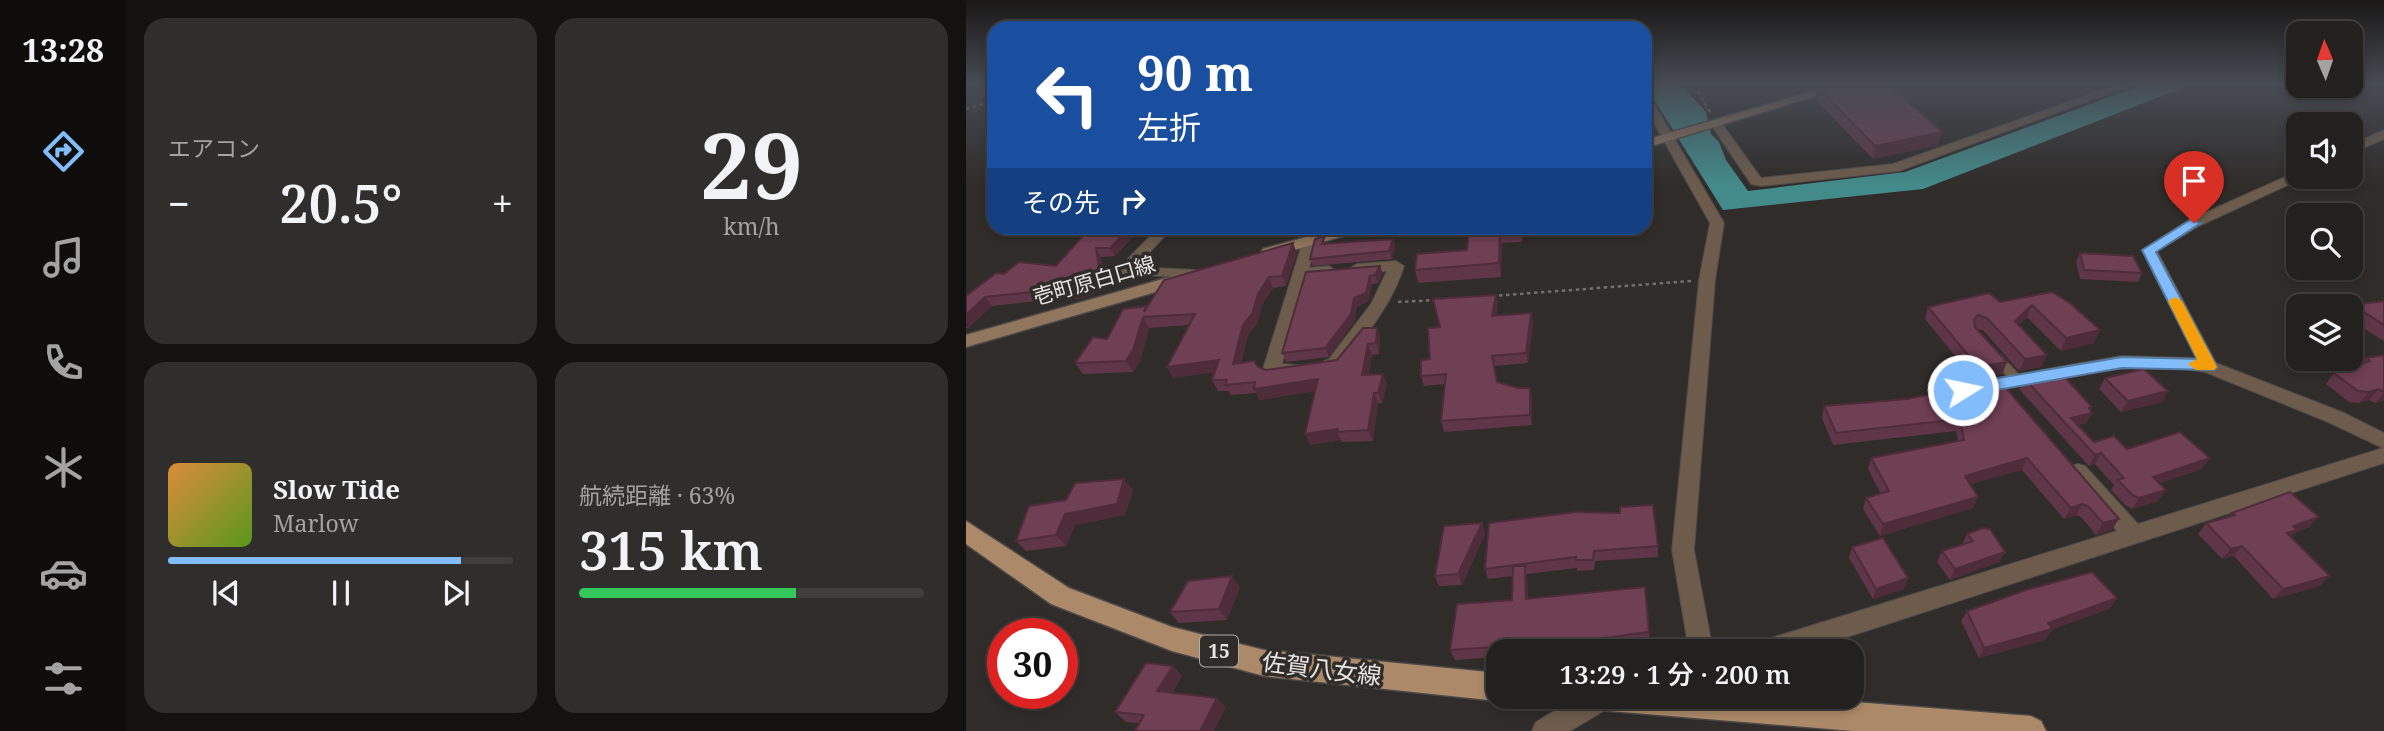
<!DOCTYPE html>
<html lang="ja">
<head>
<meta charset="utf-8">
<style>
	body { margin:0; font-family:"Noto Serif","Noto Sans JP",serif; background:#2f2e2c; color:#f1f3f6; height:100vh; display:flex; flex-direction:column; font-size:26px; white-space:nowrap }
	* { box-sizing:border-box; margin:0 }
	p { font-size:23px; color:#a3a3a4 }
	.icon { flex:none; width:38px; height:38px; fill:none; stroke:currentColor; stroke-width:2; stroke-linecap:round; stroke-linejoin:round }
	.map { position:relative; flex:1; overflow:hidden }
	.details { display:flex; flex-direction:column; gap:18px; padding:18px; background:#131211; width:840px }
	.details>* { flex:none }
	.banner { position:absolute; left:21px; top:21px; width:665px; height:214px; border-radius:21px; box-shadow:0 4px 10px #0003,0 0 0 2px #403e3d; background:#1a4fa0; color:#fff; overflow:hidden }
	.needle { width:46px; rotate:358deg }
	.controls { position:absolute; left:1320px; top:21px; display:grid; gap:14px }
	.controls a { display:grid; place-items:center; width:77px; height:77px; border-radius:14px; background:#23211f; box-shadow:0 4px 10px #0003,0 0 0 2px #403e3d; font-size:35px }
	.speed { position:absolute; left:21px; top:618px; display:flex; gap:14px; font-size:35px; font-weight:700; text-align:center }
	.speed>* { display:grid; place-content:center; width:91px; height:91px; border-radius:50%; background:#23211f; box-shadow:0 4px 10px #0003,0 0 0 2px #403e3d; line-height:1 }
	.speed .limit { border:10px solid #d22; background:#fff; color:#111 }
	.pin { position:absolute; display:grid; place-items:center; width:60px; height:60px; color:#fff; margin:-72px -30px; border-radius:50% 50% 50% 0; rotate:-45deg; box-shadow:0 0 7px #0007 }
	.pin .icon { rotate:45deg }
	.me { position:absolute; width:77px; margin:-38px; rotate:80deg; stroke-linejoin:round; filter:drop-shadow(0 0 5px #0008) }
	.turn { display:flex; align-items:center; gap:24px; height:147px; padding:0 35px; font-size:32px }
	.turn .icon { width:91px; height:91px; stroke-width:2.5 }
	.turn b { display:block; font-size:49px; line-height:60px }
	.then { display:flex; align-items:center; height:66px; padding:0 35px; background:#0003; gap:14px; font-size:26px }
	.big { font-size:52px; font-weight:600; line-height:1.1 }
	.details .widget { flex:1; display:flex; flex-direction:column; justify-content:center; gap:10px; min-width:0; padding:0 24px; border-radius:21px; background:#2f2e2c }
	.details .dial { align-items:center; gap:0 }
	.dial b { font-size:91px; line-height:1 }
	.song { display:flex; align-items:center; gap:21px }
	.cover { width:84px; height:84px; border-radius:10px; background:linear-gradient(135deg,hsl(30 70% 55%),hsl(90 70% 35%)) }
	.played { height:7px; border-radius:4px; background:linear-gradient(90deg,#82bcfa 85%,#403e3d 85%) }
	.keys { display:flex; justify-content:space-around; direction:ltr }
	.heat { display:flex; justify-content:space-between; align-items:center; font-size:38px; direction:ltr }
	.charge { height:10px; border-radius:5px; background:linear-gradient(90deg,#34c759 63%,#403e3d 0) }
	.details .tiles { flex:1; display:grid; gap:18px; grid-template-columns:repeat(2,1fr) }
	.trip { position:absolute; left:520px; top:639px; width:378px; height:70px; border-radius:21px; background:#23211f; box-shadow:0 4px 10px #0003,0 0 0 2px #403e3d; font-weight:600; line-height:70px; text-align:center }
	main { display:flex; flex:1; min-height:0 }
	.menu { display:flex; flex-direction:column; width:126px; justify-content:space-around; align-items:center; background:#0e0d0c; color:#a3a3a4 }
	.menu .icon { width:49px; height:49px }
	.menu .selected { color:#82bcfa }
	.menu b { font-size:32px; color:#f1f3f6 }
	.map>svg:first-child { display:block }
	.water { fill:#438b8a }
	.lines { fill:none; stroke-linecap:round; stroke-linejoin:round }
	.service-casing { stroke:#4c4947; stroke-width:12 }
	.minor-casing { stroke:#4c4947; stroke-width:2 }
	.secondary-casing { stroke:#4c4947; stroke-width:3 }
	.primary-casing { stroke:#4c4947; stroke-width:3 }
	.path { stroke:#726f6d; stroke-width:2.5; stroke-dasharray:3.5 3.5; stroke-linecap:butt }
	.service { stroke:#6d5c4c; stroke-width:10 }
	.minor { fill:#6d5c4c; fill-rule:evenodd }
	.secondary { fill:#90765d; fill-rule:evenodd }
	.primary { fill:#ac8a69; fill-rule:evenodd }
	.wall { fill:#5f3647 }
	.shaded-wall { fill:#4e2c3a }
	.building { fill:#6f3f53; stroke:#4e2c3a; stroke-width:2 }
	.route { fill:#82bcfa; stroke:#547aa2; stroke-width:2 }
	.slow { fill:#f59e0b }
	.labels { text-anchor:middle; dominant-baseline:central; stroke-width:7; stroke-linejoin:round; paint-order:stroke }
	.shield { fill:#2f2c29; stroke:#b0adaa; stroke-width:2 }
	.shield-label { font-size:19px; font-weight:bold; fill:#e7e4e2 }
	.street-label { font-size:21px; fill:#e7e4e2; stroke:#2f2c29 }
	.near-street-label { font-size:24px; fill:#e7e4e2; stroke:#2f2c29 }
</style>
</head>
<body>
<main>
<nav class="menu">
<b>13:28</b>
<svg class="icon selected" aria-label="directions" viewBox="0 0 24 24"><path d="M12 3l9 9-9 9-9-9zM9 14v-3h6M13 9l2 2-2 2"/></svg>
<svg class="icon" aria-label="music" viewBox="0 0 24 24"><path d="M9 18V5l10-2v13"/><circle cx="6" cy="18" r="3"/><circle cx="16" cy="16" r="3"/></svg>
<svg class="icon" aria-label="phone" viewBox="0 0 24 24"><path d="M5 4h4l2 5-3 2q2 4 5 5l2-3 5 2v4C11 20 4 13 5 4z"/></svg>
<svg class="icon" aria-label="climate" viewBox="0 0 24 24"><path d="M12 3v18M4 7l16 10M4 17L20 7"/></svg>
<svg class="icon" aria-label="car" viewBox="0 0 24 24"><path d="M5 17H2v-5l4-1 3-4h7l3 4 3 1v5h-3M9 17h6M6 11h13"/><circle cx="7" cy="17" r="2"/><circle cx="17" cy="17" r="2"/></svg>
<svg class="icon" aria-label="filters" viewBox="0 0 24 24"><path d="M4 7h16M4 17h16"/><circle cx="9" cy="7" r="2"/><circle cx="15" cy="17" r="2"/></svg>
</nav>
<section class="details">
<div class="tiles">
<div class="widget"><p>エアコン</p>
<div class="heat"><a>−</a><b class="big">20.5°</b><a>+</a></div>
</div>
<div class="widget dial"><b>29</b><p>km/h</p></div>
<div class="widget">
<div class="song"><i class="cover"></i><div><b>Slow Tide</b><p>Marlow</p></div></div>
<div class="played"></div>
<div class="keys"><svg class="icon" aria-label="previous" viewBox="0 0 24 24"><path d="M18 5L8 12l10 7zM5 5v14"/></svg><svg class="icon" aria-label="pause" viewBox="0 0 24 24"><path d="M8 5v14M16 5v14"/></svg><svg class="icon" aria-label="next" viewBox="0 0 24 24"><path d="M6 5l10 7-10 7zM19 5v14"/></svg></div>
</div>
<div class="widget"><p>航続距離 · 63%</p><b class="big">315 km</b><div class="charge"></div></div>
</div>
</section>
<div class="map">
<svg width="1418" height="731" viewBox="0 0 1418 731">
	<rect width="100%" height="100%" fill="#2f2c29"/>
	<polygon class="water" points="679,85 715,85 740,112 745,134 753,142 760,160 782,191 939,172 1176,85 1224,85 957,189 757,210"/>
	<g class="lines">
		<g class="service-casing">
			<polyline id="service" points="1032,359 1052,381"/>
		</g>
		<g class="minor-casing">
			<g id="minor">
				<polygon points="1150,85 1165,85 933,171 795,186 785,184 744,123 754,121 795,178 927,164"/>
				<polygon points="679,94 684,97 758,223 749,280 728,550 747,651 723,651 706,550 733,280 744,223 679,107"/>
				<polygon points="1418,130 1418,139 1384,154 1384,145"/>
				<path d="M 1332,171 L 1332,177 L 1337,178 L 1233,226 L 1191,251 L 1250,363 L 1376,412 L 1418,433 L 1418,463 L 838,651 L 790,651 L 793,643 L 802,639 L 1151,531 L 1105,478 L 1102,472 L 1105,466 L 1112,464 L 1119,466 L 1172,524 L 1417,448 L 1362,422 L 1239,372 C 1165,357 1087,380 1014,393 L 1005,387 L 1014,381 L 1155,356 L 1230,358 L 1176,250 L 1223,220 Z"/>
				<polygon points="192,228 206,228 170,267 230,270 235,272 238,275 235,278 153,274 150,271 153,268"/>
				<polygon points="344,237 351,241 343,268 363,266 371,271 363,276 341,278 316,364 332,365 335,369 332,373 305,378 299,376 296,372 337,241"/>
				<path d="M 430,261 L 438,266 C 426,305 399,336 375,368 L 358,369 L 355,365 L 358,361 L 363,359 L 405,304 L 421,271 L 391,274 L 383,269 L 391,264 Z"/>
				<polygon points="613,696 650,697 646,706 604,731 566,731 570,722"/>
			</g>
		</g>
		<g class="secondary-casing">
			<g id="secondary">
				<polygon points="868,85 886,85 679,148 679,140"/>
				<polygon points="373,228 397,228 395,231 303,257 295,252 297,249"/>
				<polygon points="218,273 224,274 226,278 224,282 0,347 0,335"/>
			</g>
		</g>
		<g class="primary-casing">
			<g id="primary">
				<polygon points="0,521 103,588 206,627 298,650 532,673 532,696 542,696 532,701 298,676 206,651 85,604 0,544"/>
				<polygon points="617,696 813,696 1065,716 1075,721 1080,731 888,731 631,710 621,706"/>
			</g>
		</g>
		<g class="path">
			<polyline points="728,85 744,112"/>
			<polyline points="0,109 28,101"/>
			<polyline points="526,296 725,281"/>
			<polyline points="432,302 470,300"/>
		</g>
		<use href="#service" class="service"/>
		<use href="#minor" class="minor"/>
		<use href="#secondary" class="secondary"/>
		<use href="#primary" class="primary"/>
	</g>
	<g class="wall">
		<polygon points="851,87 972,145 907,159 849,99"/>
		<polygon points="121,228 175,228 149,256 135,257 140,289 110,300 108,297 26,306 2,328 0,328 0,296 38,274 90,266 124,228"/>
		<polygon points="503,228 557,228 556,242 536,243 535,277 452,283 449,270 501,250"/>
		<polygon points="427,239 429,246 426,259 347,266 344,259 361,244"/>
		<polygon points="331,253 320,286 307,288 297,304 291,324 282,335 275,363 300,370 371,360 411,328 414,338 413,354 406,355 402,375 417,374 421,385 416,403 412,403 407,441 376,442 375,440 344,445 349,391 294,400 290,393 265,395 263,391 252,391 246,380 249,372 207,378 201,367 223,325 183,328 174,361 167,372 117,374 109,363 181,307"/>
		<polygon points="1114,253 1176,273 1172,282 1114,279 1110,262"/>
		<polygon points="340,272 417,274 412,283 406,284 402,301 391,307 388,322 363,357 320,362 316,353"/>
		<polygon points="1086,292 1134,330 1128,343 1095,351 1061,317 1053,325 1081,355 1075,367 1053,371 1017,330 1011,329 1041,362 1036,374 1008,379 959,319 962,307 1034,302"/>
		<polygon points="530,295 532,305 530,316 565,313 567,323 562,363 528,366 531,382 552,388 564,388 566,398 566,425 478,432 475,421 479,384 458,386 455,376 464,359 474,327"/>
		<polygon points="1418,301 1418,341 1384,320 1384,308 1387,305"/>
		<polygon points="1418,355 1418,400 1409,403 1403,400 1393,403 1383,402 1360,384 1368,373 1396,364 1400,358"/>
		<polygon points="1058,378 1126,407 1124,411 1126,413 1120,423 1112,425 1128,442 1161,449 1236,469 1193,483 1192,501 1166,509 1159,505 1145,490 1148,485 1129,464 1123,466 1053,389"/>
		<polygon points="1139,378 1202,391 1196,402 1155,412 1133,389"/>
		<polygon points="1034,381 1146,530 1130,535 1115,517 1110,515 1098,519 1056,470 1004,484 1012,497 1007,508 914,536 897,509 900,498 915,494 902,469 905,458 992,441 990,431 867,445 856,418 858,406 977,395"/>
		<polygon points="167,490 159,515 109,525 100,546 60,551 50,541"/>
		<polygon points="1266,513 1343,527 1329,533 1325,537 1354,586 1307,599 1268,556 1256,559 1232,534 1240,523 1264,517"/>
		<polygon points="516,523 519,534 496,585 473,586 469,576"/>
		<polygon points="523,523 692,546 692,557 629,561 628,570 611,571 611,568 561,574 562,599 683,632 684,643 619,651 596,651 595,649 586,651 532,651 532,657 489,660 484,650 546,600 547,576 522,579 519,569"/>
		<polygon points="1001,534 1039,552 1033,562 984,580 971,562 976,551 996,545"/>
		<polygon points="886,547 938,589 907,599 883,558"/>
		<polygon points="274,587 261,620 213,623 204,612"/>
		<polygon points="1151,598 1143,609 1086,629 1079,640 1013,658 995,621 1001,611"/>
		<polygon points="207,666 216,676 206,693 251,698 260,708 173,723 160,722 149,712"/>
	</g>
	<g class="shaded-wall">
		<polygon points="976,132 972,145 907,159 909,146"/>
		<polygon points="163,228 175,228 149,256 144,248"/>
		<polygon points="345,228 366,228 347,233"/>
		<polygon points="554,228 557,228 556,242"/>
		<polygon points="534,230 536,243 535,277 533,263"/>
		<polygon points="427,239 429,246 426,259 423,251"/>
		<polygon points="327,243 331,253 320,286 316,276"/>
		<polygon points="130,248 135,257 140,289 110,300 104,291"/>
		<polygon points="414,266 417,274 412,283 409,275"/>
		<polygon points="404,276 406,284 402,301 391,307 388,322 363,357 359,348 388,298"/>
		<polygon points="303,277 307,288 297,304 291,324 282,335 272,375 267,364 277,325 292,294"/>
		<polygon points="530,295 532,305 528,326 526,316"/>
		<polygon points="19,297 26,306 2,328 0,326 0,315"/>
		<polygon points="1066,305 1061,317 1044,334 1049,321"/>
		<polygon points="565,313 567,323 562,363 560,353"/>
		<polygon points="177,317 183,328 174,361 167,372 160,361"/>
		<polygon points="411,328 414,338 413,354 410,343"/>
		<polygon points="1134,330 1128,343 1095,351 1100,338"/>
		<polygon points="402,344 406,355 400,386 396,375"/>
		<polygon points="1081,355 1075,367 1053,371 1059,359"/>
		<polygon points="253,360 259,371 207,378 201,367"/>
		<polygon points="1041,362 1036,374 1008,379 1012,367"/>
		<polygon points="417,374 421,385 416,403 412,393"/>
		<polygon points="352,379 357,390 294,400 288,389"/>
		<polygon points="564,388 566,398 566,425 564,415"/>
		<polygon points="1413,389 1403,400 1393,403 1403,392"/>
		<polygon points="1202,391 1196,402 1155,412 1162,401"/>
		<polygon points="408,393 412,403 407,441 402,430"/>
		<polygon points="1418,393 1418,400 1409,403"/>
		<polygon points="1126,407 1123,413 1126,413 1120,423 1103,427 1105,418"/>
		<polygon points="372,429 372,432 375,440 344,445 339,434"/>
		<polygon points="1135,453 1129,464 1123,466 1129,455"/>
		<polygon points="1061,458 1056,470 995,487 999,476"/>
		<polygon points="1244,458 1236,469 1180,488 1187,477"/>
		<polygon points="158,479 167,490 159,515 109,525 100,546 90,535 99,514"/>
		<polygon points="1200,490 1192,501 1166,509 1173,498"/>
		<polygon points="1012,497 1007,508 914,536 917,524"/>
		<polygon points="1116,504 1110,515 1098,519 1105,508"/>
		<polygon points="1353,517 1343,527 1329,533 1322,540 1312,544 1327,526"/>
		<polygon points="1153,519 1146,530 1130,535 1137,523"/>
		<polygon points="516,523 519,534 496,585 492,574"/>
		<polygon points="1276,546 1268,556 1256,559 1265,549"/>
		<polygon points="1039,552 1033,562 984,580 989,569"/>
		<polygon points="559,566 561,577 562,609 560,599"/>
		<polygon points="266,576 274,587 261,620 253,609"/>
		<polygon points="1364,576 1354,586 1307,599 1317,589"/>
		<polygon points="942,578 938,589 907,599 910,589"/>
		<polygon points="1151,598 1143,609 1085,630 1086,629 1079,640 1013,658 1018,648 1082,623"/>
		<polygon points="594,639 595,649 586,651 543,651 543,649"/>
		<polygon points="207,666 216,676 201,701 191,691"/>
		<polygon points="251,698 260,708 248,731 234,731"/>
	</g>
	<g class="building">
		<polygon points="861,85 923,85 976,132 909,146 851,87"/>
		<polygon points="124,228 163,228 144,248 130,248 135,280 104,291 102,288 19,297 0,315 0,296 30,273 38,274 53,262 90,266"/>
		<polygon points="503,228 554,228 534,230 533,263 449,270 451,254 501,250"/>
		<polygon points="359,236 356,244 427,239 423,251 344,259 349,239"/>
		<polygon points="327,243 316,276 303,277 292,294 286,314 277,325 267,364 288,361 292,367 300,370 371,360 397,328 411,328 410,343 402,344 396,375 417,374 412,393 408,393 402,430 372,432 372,429 339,434 352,379 288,389 289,382 259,385 261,380 246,380 253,360 201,367 229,314 177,317 167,350 160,361 109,363 127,337 141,339 157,309 180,306 178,312 198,280"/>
		<polygon points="1114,253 1167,256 1176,273 1118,270"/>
		<polygon points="414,266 409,275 404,276 400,293 388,298 385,314 359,348 316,353 340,272"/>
		<polygon points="1086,292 1104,303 1134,330 1100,338 1066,305 1049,321 1081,355 1059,359 1021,318 1012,315 1008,320 1009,327 1041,362 1012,367 962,307 1023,293 1034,302"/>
		<polygon points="530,295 526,316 565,313 560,353 526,356 531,382 552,388 564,388 564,415 475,421 480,374 455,376 455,360 464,359 462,328 474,327 467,299"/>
		<polygon points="1418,301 1418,325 1387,305"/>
		<polygon points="1418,355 1418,392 1413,389 1403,392 1392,391 1368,373 1404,361 1400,358"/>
		<polygon points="1178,369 1202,391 1162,401 1139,378"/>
		<polygon points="1094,372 1126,407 1123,408 1126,413 1105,418 1128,442 1148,436 1161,449 1214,432 1244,458 1187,477 1200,490 1173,498 1166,495 1152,480 1158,478 1135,453 1129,455 1058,378"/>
		<polygon points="1034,381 1153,519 1137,523 1122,506 1116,504 1105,508 1061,458 999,476 1012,497 917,524 900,498 923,491 905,458 998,440 994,419 870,433 858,406 941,399 974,392 977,395"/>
		<polygon points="158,479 151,504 99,514 90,535 50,541 63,506 100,500 109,483"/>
		<polygon points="1324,492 1353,517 1327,526 1331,530 1321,533 1364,576 1317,589 1276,546 1265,549 1240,523 1269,515 1266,513"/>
		<polygon points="687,505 692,546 628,551 627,560 610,560 610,557 519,569 523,523 610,512 654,513 654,507"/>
		<polygon points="516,523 492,574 469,576 478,526"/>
		<polygon points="1017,528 1024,529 1039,552 989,569 976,551 1007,541 1001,534"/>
		<polygon points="917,538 942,578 910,589 886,547"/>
		<polygon points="547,566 559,566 560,599 679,587 683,632 594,644 594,639 543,649 543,646 484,650 491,604 546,600"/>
		<polygon points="1126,572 1151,598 1082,623 1086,629 1018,648 1001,611 1060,590"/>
		<polygon points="266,576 253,609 204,612 222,581"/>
		<polygon points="180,663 207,666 191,691 251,698 234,731 169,731 178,715 149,712"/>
	</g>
	<linearGradient id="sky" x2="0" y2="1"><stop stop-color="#1a1817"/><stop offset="0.45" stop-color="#474b54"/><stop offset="1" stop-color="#474b54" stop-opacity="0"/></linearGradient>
	<rect width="1418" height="187" fill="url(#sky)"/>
	<polygon class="route" points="1224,220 1235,223 1190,252 1251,367 1248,370 1156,368 997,396 991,394 988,390 997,384 1156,357 1231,359 1176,250"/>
	<polygon class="slow" points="1209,297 1216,301 1251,367 1248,370 1230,370 1222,364 1231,359 1202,301"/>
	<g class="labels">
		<rect class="shield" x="234" y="635.5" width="38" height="31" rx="5"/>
		<g class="shield-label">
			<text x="253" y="651">15</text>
		</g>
		<g class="street-label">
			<text transform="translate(128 280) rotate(-16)">壱町原白口線</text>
		</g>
		<g class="near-street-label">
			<text transform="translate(356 668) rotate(7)">佐賀八女線</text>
		</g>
	</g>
</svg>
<div class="controls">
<a><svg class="needle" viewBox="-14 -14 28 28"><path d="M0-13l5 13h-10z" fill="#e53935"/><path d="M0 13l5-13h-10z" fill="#a3a3a4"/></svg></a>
<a><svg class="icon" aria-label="sound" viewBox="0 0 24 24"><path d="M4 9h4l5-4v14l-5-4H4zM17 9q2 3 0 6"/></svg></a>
<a><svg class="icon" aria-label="search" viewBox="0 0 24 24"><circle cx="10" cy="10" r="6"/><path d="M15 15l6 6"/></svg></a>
<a><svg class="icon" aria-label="layers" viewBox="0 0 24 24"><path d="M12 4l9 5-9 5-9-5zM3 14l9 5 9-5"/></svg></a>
</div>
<div class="speed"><div class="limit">30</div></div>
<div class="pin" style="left:1228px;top:223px;background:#d93025"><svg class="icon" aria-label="arrive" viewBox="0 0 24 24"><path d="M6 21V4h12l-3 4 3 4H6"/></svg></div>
<svg class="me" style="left:997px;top:390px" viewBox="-20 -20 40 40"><circle r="17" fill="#82bcfa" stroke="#fff" stroke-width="3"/><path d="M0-11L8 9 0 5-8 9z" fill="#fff"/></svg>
<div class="trip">13:29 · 1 分 · 200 m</div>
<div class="banner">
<div class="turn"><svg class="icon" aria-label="left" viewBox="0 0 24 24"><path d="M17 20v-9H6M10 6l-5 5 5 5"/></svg><div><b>90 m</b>左折</div></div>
<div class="then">その先<svg class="icon" aria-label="right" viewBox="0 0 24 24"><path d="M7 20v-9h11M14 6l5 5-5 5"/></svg></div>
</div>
</div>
</main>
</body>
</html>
